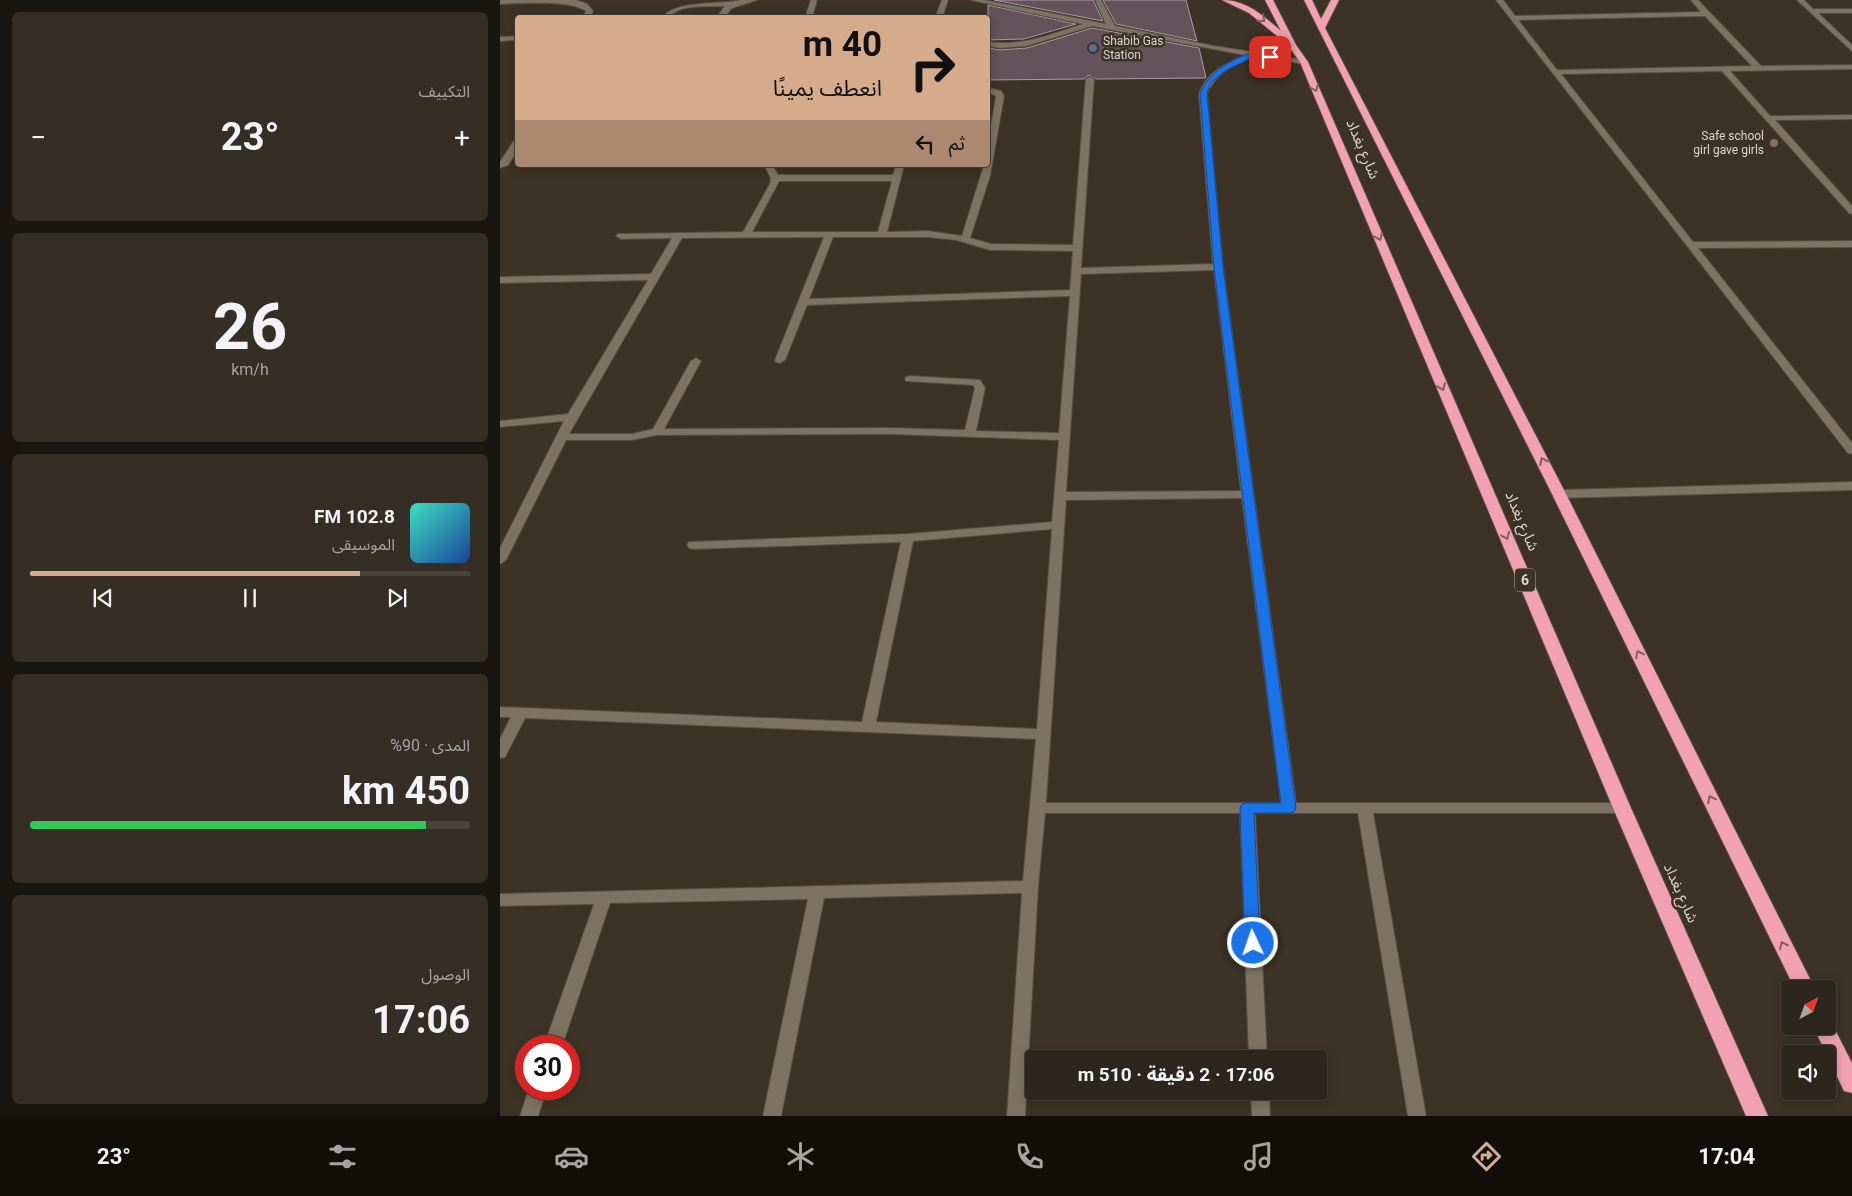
<!DOCTYPE html>
<html lang="ar">
<head>
<meta charset="utf-8">
<style>
	body { margin:0; font-family:Roboto,"Noto Sans Arabic",sans-serif; background:#352e25; color:#f1f3f6; direction:rtl; height:100vh; display:flex; flex-direction:column; font-size:19px; white-space:nowrap }
	* { box-sizing:border-box; margin:0 }
	p { font-size:16px; color:#a7a5a3 }
	.icon { flex:none; width:28px; height:28px; fill:none; stroke:currentColor; stroke-width:2; stroke-linecap:round; stroke-linejoin:round }
	.map { position:relative; flex:1; overflow:hidden; direction:ltr }
	.sheet { display:flex; flex-direction:column; gap:12px; padding:12px; background:#19150f; width:500px }
	.sheet>* { flex:none }
	.banner { position:absolute; left:15px; top:15px; width:475px; height:152px; border-radius:5px; box-shadow:0 2px 12px #0003,0 0 0 1px #48433b; direction:rtl; background:#d6ab8b; color:#111; overflow:hidden }
	.needle { width:32px; rotate:41deg }
	.tools { position:absolute; left:1281px; top:980px; display:grid; gap:10px }
	.tools a { display:grid; place-items:center; width:55px; height:55px; border-radius:5px; background:#2d261c; box-shadow:0 2px 12px #0003,0 0 0 1px #48433b; font-size:25px }
	.speed { position:absolute; left:15px; top:1035px; display:flex; gap:10px; font-size:25px; font-weight:700; text-align:center }
	.speed>* { display:grid; place-content:center; width:65px; height:65px; border-radius:50%; background:#2d261c; box-shadow:0 2px 12px #0003,0 0 0 1px #48433b; line-height:1 }
	.speed .limit { border:8px solid #d22; background:#fff; color:#111 }
	.pin { position:absolute; display:grid; place-items:center; width:42px; height:42px; color:#fff; margin:-21px; border-radius:10px; box-shadow:0 2px 8px #0006 }
	.me { position:absolute; width:55px; margin:-28px; rotate:357deg; stroke-linejoin:round; filter:drop-shadow(0 0 4px #0008) }
	.turn { display:flex; align-items:center; gap:18px; height:105px; padding:0 25px; font-size:22px }
	.turn .icon { width:65px; height:65px; stroke-width:2.5 }
	.turn b { display:block; font-size:35px; line-height:42px }
	.then { display:flex; align-items:center; height:48px; padding:0 25px; background:#0003; gap:10px; font-size:19px }
	.big { font-size:38px; font-weight:700; line-height:1.1 }
	.sheet .card { flex:1; display:flex; flex-direction:column; justify-content:center; gap:8px; min-width:0; padding:0 18px; border-radius:8px; background:#352e25 }
	.sheet .dial { align-items:center; gap:0 }
	.dial b { font-size:65px; line-height:1 }
	.song { display:flex; align-items:center; gap:15px }
	.cover { width:60px; height:60px; border-radius:8px; background:linear-gradient(135deg,hsl(170 70% 55%),hsl(220 70% 35%)) }
	.played { height:5px; border-radius:2px; background:linear-gradient(90deg,#d6ab8b 75%,#48433b 75%) }
	.keys { display:flex; justify-content:space-around; direction:ltr }
	.heat { display:flex; justify-content:space-between; align-items:center; font-size:28px; direction:ltr }
	.charge { height:8px; border-radius:4px; background:linear-gradient(90deg,#34c759 90%,#48433b 0) }
	.trip { position:absolute; left:525px; top:1050px; width:302px; height:50px; border-radius:5px; background:#2d261c; box-shadow:0 2px 12px #0003,0 0 0 1px #48433b; font-weight:700; line-height:50px; text-align:center; direction:rtl }
	.menu { display:flex; height:80px; justify-content:space-around; align-items:center; background:#120f0b; color:#a7a5a3 }
	.menu .icon { width:35px; height:35px }
	.menu .current { color:#d6ab8b }
	.menu b { font-size:22px; color:#f1f3f6 }
	main { display:flex; flex:1; min-height:0 }
	.map>svg:first-child { display:block }
	.building { fill:#65535b; stroke:#ad99a2 }
	.lines { fill:none; stroke-linecap:round; stroke-linejoin:round }
	.minor-casing { stroke:#574e43; stroke-width:2 }
	.highway-casing { stroke:#574e43; stroke-width:2 }
	.minor { fill:#7d7263; fill-rule:evenodd }
	.highway { fill:#f1a1b2; fill-rule:evenodd }
	.oneway { stroke:#845e5d }
	.route { fill:#1a73e8; stroke:#114b97 }
	.service-dot { fill:#5c6f8a; stroke:#3c3225; stroke-width:2 }
	.education-dot { fill:#8d6e63; stroke:#3c3225; stroke-width:2 }
	.labels { text-anchor:middle; dominant-baseline:central; stroke-width:5; stroke-linejoin:round; paint-order:stroke }
	.far-poi-label { font-size:12px; fill:#dbd5cd; stroke:#3c3225; text-anchor:start }
	.shield { fill:#3c3225; stroke:#aba49b; stroke-width:1 }
	.shield-label { font-size:14px; font-weight:bold; fill:#dbd5cd }
	.street-label { font-size:15px; fill:#dbd5cd; stroke:#3c3225 }
</style>
</head>
<body>
<main>
<div class="map">
<svg width="1352" height="1116" viewBox="0 0 1352 1116">
	<rect width="100%" height="100%" fill="#3c3225"/>
	<g class="building">
		<polygon points="494,0 593,0 603,21"/>
		<polygon points="603,0 686,0 697,41 616,24"/>
		<polygon points="488,5 576,24 524,39 488,40"/>
		<polygon points="592,28 699,48 706,78 596,79 589,75 584,79 488,80 488,48 500,50 527,48"/>
	</g>
	<g class="lines">
		<g class="minor-casing">
			<g id="minor">
				<path d="M 0,0 L 76,0 L 87,4 L 93,11 L 90,18 L 83,18 L 86,11 C 70,0 22,3 0,4 Z"/>
				<path d="M 241,0 L 257,0 L 232,8 L 223,18 L 216,18 L 225,6 C 209,7 179,3 169,18 L 162,18 C 174,0 220,5 241,0 Z"/>
				<polygon points="311,0 317,0 312,18 305,18"/>
				<polygon points="442,0 448,0 442,18 435,18"/>
				<path d="M 471,0 L 484,0 L 606,24 L 595,0 L 601,0 L 615,26 L 714,46 L 804,60 L 808,62 L 804,64 C 793,63 763,55 754,57 C 736,60 713,77 707,94 L 723,267 L 796,803 L 1122,803 L 1127,804 L 1130,808 L 1127,812 L 1122,813 L 873,813 L 926,1116 L 908,1116 L 858,813 L 755,813 L 767,1059 L 749,1059 L 740,813 L 545,813 L 538,887 L 525,1116 L 507,1116 L 522,893 L 324,898 L 281,1116 L 263,1116 L 308,899 L 110,903 L 62,1046 L 44,1046 L 94,904 L 0,906 L 0,894 L 523,881 L 536,739 L 25,718 L 5,757 L 0,758 L 0,739 L 11,717 L 0,717 L 0,707 L 362,722 L 401,542 L 193,549 L 189,548 L 187,545 L 189,542 L 408,534 L 552,522 L 559,440 L 390,434 L 157,435 L 132,440 L 66,440 L 6,560 L 0,564 L 0,548 L 64,421 L 0,427 L 0,421 L 68,414 L 148,280 L 0,283 L 0,277 L 151,274 L 172,238 L 121,239 L 116,236 L 118,234 L 243,232 L 270,184 L 271,178 L 264,165 L 272,165 L 278,175 L 393,175 L 396,165 L 404,165 L 387,232 L 428,231 L 462,236 L 484,165 L 488,165 L 488,144 L 496,96 L 488,92 L 488,88 L 501,91 L 504,96 L 490,176 L 470,238 L 491,244 L 573,245 L 586,79 L 590,77 L 594,79 L 581,268 L 713,264 L 699,94 C 707,72 725,64 745,55 L 592,26 L 526,46 L 500,48 L 488,46 L 488,42 C 521,47 552,34 583,24 ZM 279,181 L 392,181 L 378,232 L 252,232 ZM 324,237 L 275,360 L 276,362 L 280,363 L 285,360 L 307,305 L 570,296 L 559,433 L 476,431 L 485,388 L 480,380 L 410,376 L 406,377 L 405,379 L 406,381 L 473,385 L 475,388 L 465,430 L 390,428 L 164,429 L 201,361 L 196,358 L 191,361 L 153,429 L 132,434 L 69,434 L 182,238 ZM 333,237 L 428,237 L 456,240 L 490,250 L 573,251 L 570,290 L 309,299 ZM 714,270 L 741,491 L 566,492 L 581,274 ZM 742,498 L 781,803 L 546,803 L 566,500 ZM 552,529 L 537,729 L 376,722 L 413,541 Z"/>
				<path d="M 996,0 L 1003,0 L 1015,16 L 1201,12 L 1191,0 L 1198,0 L 1261,66 L 1352,65 L 1352,69 L 1230,71 L 1270,116 L 1352,115 L 1352,119 L 1275,120 L 1352,206 L 1352,214 L 1349,213 L 1222,71 L 1061,74 L 1193,242 L 1352,241 L 1352,247 L 1198,248 L 1352,443 L 1352,454 L 1348,453 ZM 1205,16 L 1252,66 L 1057,70 L 1018,20 Z"/>
				<polygon points="1297,0 1304,0 1313,9 1352,9 1352,13 1318,13 1352,45 1352,51"/>
				<polygon points="18,36 18,40 0,41 0,37"/>
				<polygon points="15,139 18,139 18,149 8,165 0,168 0,162"/>
				<polygon points="1352,482 1352,490 1059,498 1053,494 1059,490"/>
				<polygon points="29,1089 47,1089 38,1116 20,1116"/>
				<polygon points="751,1091 769,1091 770,1116 752,1116"/>
			</g>
		</g>
		<g class="highway-casing">
			<g id="highway">
				<path d="M 722,0 C 747,0 763,16 781,31 L 765,0 L 773,0 L 796,45 L 808,62 L 1131,808 L 1268,1116 L 1246,1116 L 1113,808 L 800,62 L 787,44 L 749,13 Z"/>
				<polygon points="804,0 812,0 821,19 831,0 839,0 825,28 1066,494 1315,989 1295,989 1052,494"/>
				<polygon points="1328,1019 1330,1020 1352,1063 1352,1093 1344,1091 1313,1026 1328,1026"/>
			</g>
		</g>
		<use href="#minor" class="minor"/>
		<use href="#highway" class="highway"/>
	</g>
	<defs><path id="oneway-chevron" d="M-2-3.5L2.5 0L-2 3.5" fill="none" stroke-width="1.6" stroke-linecap="round" stroke-linejoin="round" transform="scale(1.25)"/></defs>
	<g class="oneway">
		<use href="#oneway-chevron" transform="translate(762 19) rotate(41)"/>
		<use href="#oneway-chevron" transform="translate(815 88) rotate(67)"/>
		<use href="#oneway-chevron" transform="translate(879 237) rotate(67)"/>
		<use href="#oneway-chevron" transform="translate(942 387) rotate(67)"/>
		<use href="#oneway-chevron" transform="translate(1043 461) rotate(-117)"/>
		<use href="#oneway-chevron" transform="translate(1006 536) rotate(67)"/>
		<use href="#oneway-chevron" transform="translate(1139 654) rotate(-116)"/>
		<use href="#oneway-chevron" transform="translate(1211 799) rotate(-116)"/>
		<use href="#oneway-chevron" transform="translate(1283 945) rotate(-116)"/>
	</g>
	<path class="route" d="M 754,52 L 774,57 L 770,59 L 755,56 L 725,71 L 710,84 L 707,94 L 723,267 L 796,808 L 794,812 L 789,813 L 754,813 L 760,943 L 758,947 L 753,949 L 748,947 L 745,943 L 740,808 L 742,804 L 747,803 L 781,803 L 714,267 L 700,94 C 708,72 732,59 754,52 Z"/>
	<circle class="service-dot" cx="593" cy="48" r="5"/>
	<circle class="education-dot" cx="1274" cy="143" r="5"/>
	<g class="labels">
		<g class="far-poi-label">
			<text x="603" y="41">Shabib Gas<tspan x="603" dy="14">Station</tspan></text>
			<text x="1264" y="136" text-anchor="end">Safe school<tspan x="1264" dy="14">girl gave girls</tspan></text>
		</g>
		<rect class="shield" x="1015" y="568.5" width="20" height="23" rx="4"/>
		<g class="shield-label">
			<text x="1025" y="580">6</text>
		</g>
		<g class="street-label">
			<text transform="translate(863 149) rotate(67)">شارع بغداد</text>
			<text transform="translate(1022 521) rotate(67)">شارع بغداد</text>
			<text transform="translate(1181 893) rotate(66)">شارع بغداد</text>
		</g>
	</g>
</svg>
<div class="tools">
<a><svg class="needle" viewBox="-14 -14 28 28"><path d="M0-13l5 13h-10z" fill="#e53935"/><path d="M0 13l5-13h-10z" fill="#a7a5a3"/></svg></a>
<a><svg class="icon" aria-label="sound" viewBox="0 0 24 24"><path d="M4 9h4l5-4v14l-5-4H4zM17 9q2 3 0 6"/></svg></a>
</div>
<div class="speed"><div class="limit">30</div></div>
<div class="pin" style="left:770px;top:57px;background:#d93025"><svg class="icon" aria-label="arrive" viewBox="0 0 24 24"><path d="M6 21V4h12l-3 4 3 4H6"/></svg></div>
<svg class="me" style="left:753px;top:943px" viewBox="-20 -20 40 40"><circle r="17" fill="#1a73e8" stroke="#fff" stroke-width="3"/><path d="M0-11L8 9 0 5-8 9z" fill="#fff"/></svg>
<div class="trip">17:06 · 2 دقيقة · 510 m</div>
<div class="banner">
<div class="turn"><svg class="icon" aria-label="right" viewBox="0 0 24 24"><path d="M7 20v-9h11M14 6l5 5-5 5"/></svg><div><b>40 m</b>انعطف يمينًا</div></div>
<div class="then">ثم<svg class="icon" aria-label="left" viewBox="0 0 24 24"><path d="M17 20v-9H6M10 6l-5 5 5 5"/></svg></div>
</div>
</div>
<section class="sheet">
<div class="card"><p>التكييف</p>
<div class="heat"><a>−</a><b class="big">23°</b><a>+</a></div>
</div>
<div class="card dial"><b>26</b><p>km/h</p></div>
<div class="card">
<div class="song"><i class="cover"></i><div><b>102.8 FM</b><p>الموسيقى</p></div></div>
<div class="played"></div>
<div class="keys"><svg class="icon" aria-label="previous" viewBox="0 0 24 24"><path d="M18 5L8 12l10 7zM5 5v14"/></svg><svg class="icon" aria-label="pause" viewBox="0 0 24 24"><path d="M8 5v14M16 5v14"/></svg><svg class="icon" aria-label="next" viewBox="0 0 24 24"><path d="M6 5l10 7-10 7zM19 5v14"/></svg></div>
</div>
<div class="card"><p>المدى · 90%</p><b class="big">450 km</b><div class="charge"></div></div>
<div class="card"><p>الوصول</p><b class="big">17:06</b></div>
</section>
</main>
<nav class="menu">
<b>17:04</b>
<svg class="icon current" aria-label="directions" viewBox="0 0 24 24"><path d="M12 3l9 9-9 9-9-9zM9 14v-3h6M13 9l2 2-2 2"/></svg>
<svg class="icon" aria-label="music" viewBox="0 0 24 24"><path d="M9 18V5l10-2v13"/><circle cx="6" cy="18" r="3"/><circle cx="16" cy="16" r="3"/></svg>
<svg class="icon" aria-label="phone" viewBox="0 0 24 24"><path d="M5 4h4l2 5-3 2q2 4 5 5l2-3 5 2v4C11 20 4 13 5 4z"/></svg>
<svg class="icon" aria-label="climate" viewBox="0 0 24 24"><path d="M12 3v18M4 7l16 10M4 17L20 7"/></svg>
<svg class="icon" aria-label="car" viewBox="0 0 24 24"><path d="M5 17H2v-5l4-1 3-4h7l3 4 3 1v5h-3M9 17h6M6 11h13"/><circle cx="7" cy="17" r="2"/><circle cx="17" cy="17" r="2"/></svg>
<svg class="icon" aria-label="filters" viewBox="0 0 24 24"><path d="M4 7h16M4 17h16"/><circle cx="9" cy="7" r="2"/><circle cx="15" cy="17" r="2"/></svg>
<b>23°</b>
</nav>
</body>
</html>
